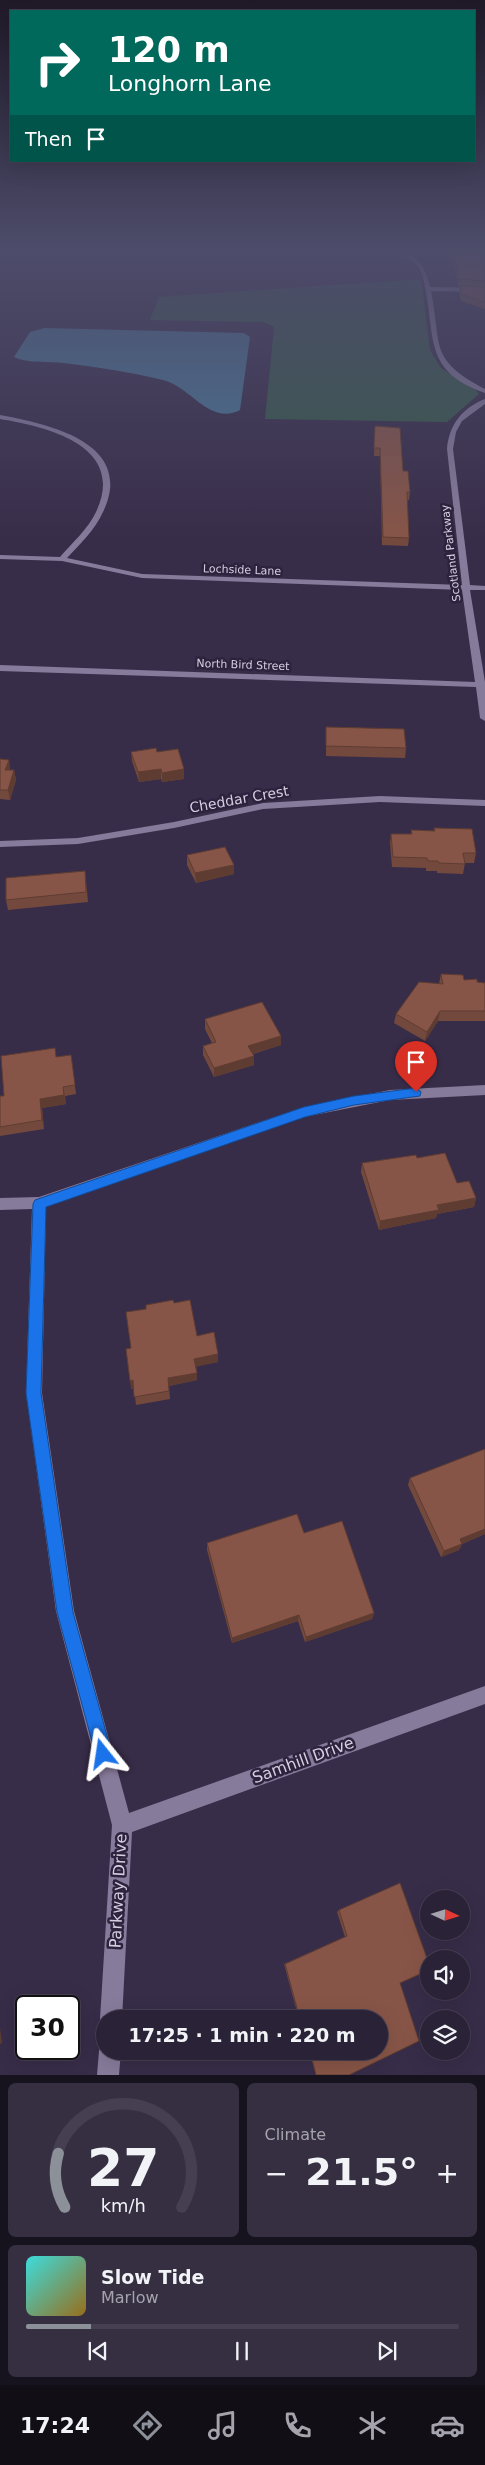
<!DOCTYPE html>
<html lang="en">
<head>
<meta charset="utf-8">
<style>
	body { margin:0; font-family:"DejaVu Sans",sans-serif; background:#362f42; color:#f1f3f6; height:100vh; display:flex; flex-direction:column; font-size:19px; white-space:nowrap }
	* { box-sizing:border-box; margin:0 }
	p { font-size:16px; color:#a5a4ad }
	.icon { flex:none; width:28px; height:28px; fill:none; stroke:currentColor; stroke-width:2; stroke-linecap:round; stroke-linejoin:round }
	.map { position:relative; height:2075px; overflow:hidden }
	.details { display:flex; flex-direction:column; gap:8px; padding:8px; background:#17131e; flex:1 }
	.details>* { flex:none }
	.banner { position:absolute; left:10px; top:10px; width:465px; height:152px; border-radius:0px; box-shadow:0 5px 20px #0002,0 0 0 1px #463f52; background:#00695c; color:#fff; overflow:hidden }
	.needle { width:32px; rotate:94deg }
	.buttons { position:absolute; left:420px; top:1890px; display:grid; gap:10px }
	.buttons a { display:grid; place-items:center; width:50px; height:50px; border-radius:50%; background:#2a2237; box-shadow:0 5px 20px #0002,0 0 0 1px #463f52; font-size:25px }
	.speed { position:absolute; left:15px; top:1995px; display:flex; gap:10px; font-size:25px; font-weight:700; text-align:center }
	.speed>* { display:grid; place-content:center; width:65px; height:65px; border-radius:50%; background:#2a2237; box-shadow:0 5px 20px #0002,0 0 0 1px #463f52; line-height:1 }
	.speed .limit { border:2px solid #111; border-radius:8px; background:#fff; color:#111 }
	.pin { position:absolute; display:grid; place-items:center; width:42px; height:42px; color:#fff; margin:-51px -21px; border-radius:50% 50% 50% 0; rotate:-45deg; box-shadow:0 0 5px #0007 }
	.pin .icon { rotate:45deg }
	.me { position:absolute; width:55px; margin:-28px; rotate:345deg; stroke-linejoin:round; filter:drop-shadow(0 0 4px #0008) }
	.turn { display:flex; align-items:center; gap:18px; height:105px; padding:0 15px; font-size:22px }
	.turn .icon { width:65px; height:65px; stroke-width:2.5 }
	.turn b { display:block; font-size:35px; line-height:42px }
	.then { display:flex; align-items:center; height:48px; padding:0 15px; background:#0003; gap:10px; font-size:19px }
	.big { font-size:38px; font-weight:600; line-height:1.1 }
	.details .widget { flex:1; display:flex; flex-direction:column; justify-content:center; gap:8px; min-width:0; padding:0 18px; border-radius:8px; background:#362f42 }
	.details .dial { align-items:center; gap:0 }
	.dial svg { height:130px; overflow:visible; fill:none; stroke:#463f52; stroke-width:7; stroke-linecap:round; text-anchor:middle }
	.dial text { fill:#f1f3f6; stroke:none }
	.song { display:flex; align-items:center; gap:15px }
	.cover { width:60px; height:60px; border-radius:8px; background:linear-gradient(135deg,hsl(180 70% 55%),hsl(40 70% 35%)) }
	.played { height:5px; border-radius:2px; background:linear-gradient(90deg,#8c9099 15%,#463f52 15%) }
	.keys { display:flex; justify-content:space-around; direction:ltr }
	.heat { display:flex; justify-content:space-between; align-items:center; font-size:28px; direction:ltr }
	.details .tiles { flex:1; display:grid; gap:8px; grid-template-columns:1fr 1fr }
	.widget:last-child { grid-column:span 2 }
	.trip { position:absolute; left:96px; top:2010px; width:292px; height:50px; border-radius:25px; background:#2a2237; box-shadow:0 5px 20px #0002,0 0 0 1px #463f52; font-weight:600; line-height:50px; text-align:center }
	.tabs { display:flex; height:80px; justify-content:space-around; align-items:center; background:#110e16; color:#a5a4ad }
	.tabs .icon { width:35px; height:35px }
	.tabs .active { color:#8c9099 }
	.tabs b { font-size:22px; color:#f1f3f6 }
	.map>svg:first-child { display:block }
	.green { fill:#375a49 }
	.water { fill:#4b7999 }
	.lines { fill:none; stroke-linecap:round; stroke-linejoin:round }
	.minor { fill:#877b9b; fill-rule:evenodd }
	.wall { fill:#74493d }
	.shaded-wall { fill:#5e3c32 }
	.building { fill:#875547; stroke:#5e3c32 }
	.route { fill:#1a73e8; stroke:#114b97 }
	.labels { text-anchor:middle; dominant-baseline:central; stroke-width:5; stroke-linejoin:round; paint-order:stroke }
	.far-street-label { font-size:11px; fill:#d5cfe0; stroke:#2e233e }
	.street-label { font-size:14px; fill:#d5cfe0; stroke:#2e233e }
	.near-street-label { font-size:16px; fill:#d5cfe0; stroke:#2e233e }
</style>
</head>
<body>
<div class="map">
<svg width="485" height="2075" viewBox="0 0 485 2075">
	<rect width="100%" height="100%" fill="#382d49"/>
	<polygon class="green" points="421,279 430,350 441,368 476,390 479,394 447,422 265,419 274,327 263,322 150,320 159,297"/>
	<path class="water" d="M 44,328 L 244,333 L 250,337 L 240,410 C 210,426 190,386 163,380 C 130,372 97,367 64,363 C 48,361 29,364 14,357 L 30,332 Z"/>
	<g class="lines">
		<g class="minor">
			<path d="M 396,251 C 417,251 426,269 430,287 L 485,288 L 485,292 L 431,291 C 442,346 428,359 485,389 L 485,393 C 426,372 435,342 426,292 C 424,283 423,273 418,266 C 412,259 403,256 396,251 Z"/>
			<path d="M 485,399 L 485,404 L 462,421 L 456,432 L 453,449 L 470,585 L 485,586 L 485,590 L 470,590 L 485,682 L 485,721 L 480,718 L 476,687 L 0,671 L 0,665 L 475,682 L 462,590 L 142,578 L 62,561 L 0,559 L 0,555 L 60,557 C 72,543 88,529 96,512 C 127,446 48,427 0,419 L 0,415 C 49,424 136,443 103,512 C 95,530 80,544 67,558 L 142,574 L 462,585 L 447,449 C 449,425 462,408 485,399 Z"/>
			<polygon points="380,796 485,800 485,806 380,802 263,809 174,828 78,844 0,847 0,841 78,838 174,822 263,803"/>
			<polygon points="485,1085 485,1095 390,1100 304,1117 46,1207 42,1393 74,1611 129,1813 485,1686 485,1704 132,1832 122,2019 105,2019 105,2028 100,2019 112,1825 56,1611 26,1393 32,1209 0,1210 0,1198 39,1197 304,1107 390,1090"/>
			<polygon points="105,2042 105,2051 121,2051 119,2075 97,2075 99,2051 102,2043"/>
		</g>
	</g>
	<g class="wall">
		<polygon points="451,251 485,251 485,309 461,301 459,293 460,286 470,287 458,286"/>
		<polygon points="375,426 403,471 410,492 409,500 407,500 409,538 408,546 382,545 380,456 374,456"/>
		<polygon points="326,727 406,748 405,758 326,756"/>
		<polygon points="131,752 157,752 184,769 184,779 162,782 161,779 139,782 132,761"/>
		<polygon points="0,759 9,760 10,770 14,770 16,780 10,800 0,799"/>
		<polygon points="434,828 476,853 474,863 465,863 463,874 437,873 437,871 426,871 426,868 392,867 390,843 391,834 411,834 411,830 434,831"/>
		<polygon points="187,855 234,874 196,883 187,865"/>
		<polygon points="85,871 88,902 8,910 6,900"/>
		<polygon points="441,974 464,980 485,983 485,1021 438,1021 425,1041 394,1023 396,1014 439,984"/>
		<polygon points="205,1019 281,1045 253,1054 254,1056 254,1065 214,1077 203,1055 203,1046 212,1043 205,1029"/>
		<polygon points="71,1055 76,1094 65,1096 66,1104 42,1108 44,1129 0,1136 0,1096 4,1096 57,1057"/>
		<polygon points="417,1158 457,1183 476,1198 474,1207 437,1214 436,1218 379,1230 361,1172 362,1163"/>
		<polygon points="174,1303 197,1336 218,1362 196,1366 197,1380 169,1386 170,1399 136,1405 134,1388 131,1389 131,1348 146,1309"/>
		<polygon points="410,1478 485,1534 462,1544 459,1550 441,1557 408,1485"/>
		<polygon points="304,1533 374,1613 372,1619 305,1642 298,1621 232,1643 207,1550 207,1543"/>
		<polygon points="400,1883 429,1964 429,1970 400,1983 419,2041 349,2075 316,2075 309,2051 380,2051 380,2019 299,2019 284,1964 345,1937 337,1912 339,1910"/>
	</g>
	<g class="shaded-wall">
		<polygon points="9,760 10,769 7,780 5,770"/>
		<polygon points="161,769 161,779 139,782 138,772"/>
		<polygon points="184,769 184,779 162,782 162,773"/>
		<polygon points="14,770 16,780 10,800 8,790"/>
		<polygon points="234,865 234,874 196,883 195,873"/>
		<polygon points="440,1011 438,1021 425,1041 427,1032"/>
		<polygon points="281,1036 281,1045 248,1055 248,1046"/>
		<polygon points="254,1056 254,1065 214,1077 214,1068"/>
		<polygon points="63,1087 66,1104 42,1108 44,1129 42,1120 40,1099"/>
		<polygon points="476,1198 474,1207 437,1214 436,1218 379,1230 380,1221 437,1205"/>
		<polygon points="218,1354 218,1362 195,1367 194,1359"/>
		<polygon points="197,1373 197,1380 169,1386 170,1399 168,1378"/>
		<polygon points="133,1380 135,1388 131,1389 130,1381"/>
		<polygon points="485,1529 485,1534 457,1546 460,1539"/>
		<polygon points="462,1544 459,1550 441,1557 444,1551"/>
		<polygon points="374,1613 372,1619 305,1642 306,1637"/>
		<polygon points="299,1615 298,1621 232,1643 232,1638"/>
		<polygon points="0,2028 2,2043 0,2044"/>
	</g>
	<g class="building">
		<polygon points="453,251 485,251 485,264 484,264 485,264 485,281 459,279"/>
		<polygon points="460,286 485,287 485,302 461,294"/>
		<polygon points="375,426 400,428 403,471 408,471 410,492 407,492 409,538 383,537 380,448 374,448"/>
		<polygon points="326,727 404,729 406,748 326,746"/>
		<polygon points="156,748 157,752 178,749 184,769 162,773 161,769 138,772 131,752"/>
		<polygon points="0,759 9,760 5,770 14,770 8,790 0,790"/>
		<polygon points="434,828 472,829 476,853 463,853 465,864 439,863 438,861 428,861 427,858 393,857 391,834 412,834 411,830 435,831"/>
		<polygon points="225,847 234,865 195,873 187,855"/>
		<polygon points="85,871 86,892 6,900 6,878"/>
		<polygon points="441,974 463,975 464,980 477,979 477,982 485,983 485,1011 440,1011 427,1032 396,1014 419,982 443,984"/>
		<polygon points="262,1002 281,1036 248,1046 254,1056 214,1068 203,1046 216,1042 205,1019"/>
		<polygon points="55,1048 56,1057 71,1055 75,1085 63,1087 64,1095 40,1099 42,1120 0,1127 0,1096 4,1096 1,1056"/>
		<polygon points="445,1153 457,1183 469,1181 476,1198 437,1205 439,1210 380,1221 362,1163 416,1155 417,1158"/>
		<polygon points="173,1300 174,1303 190,1300 197,1336 214,1332 218,1354 194,1359 197,1373 168,1378 169,1391 134,1397 133,1380 130,1381 126,1349 131,1348 126,1312 146,1309 146,1305"/>
		<polygon points="485,1449 485,1529 460,1539 462,1544 444,1551 410,1478"/>
		<polygon points="297,1514 304,1533 342,1521 374,1613 306,1637 299,1615 232,1638 207,1543"/>
		<polygon points="400,1883 429,1964 429,1970 400,1983 419,2041 349,2075 316,2075 310,2051 380,2051 380,2019 300,2019 285,1964 347,1936 339,1910"/>
	</g>
	<linearGradient id="sky" x2="0" y2="1"><stop stop-color="#1f1928"/><stop offset="0.46" stop-color="#4d4c6a"/><stop offset="1" stop-color="#4d4c6a" stop-opacity="0"/></linearGradient>
	<rect width="485" height="542" fill="url(#sky)"/>
	<polygon class="route" points="416,1088 421,1092 420,1096 354,1105 305,1117 46,1207 41,1393 73,1612 112,1754 109,1760 103,1763 97,1760 57,1612 26,1393 33,1204 35,1200 304,1107 354,1096"/>
	<g class="labels">
		<g class="far-street-label">
			<text transform="translate(451 553) rotate(-97)">Scotland Parkway</text>
			<text transform="translate(242 570) rotate(2)">Lochside Lane</text>
			<text transform="translate(243 665) rotate(2)">North Bird Street</text>
		</g>
		<g class="street-label">
			<text transform="translate(239 799) rotate(-10)">Cheddar Crest</text>
		</g>
		<g class="near-street-label">
			<text transform="translate(303 1760) rotate(-20)">Samhill Drive</text>
			<text transform="translate(118 1891) rotate(-87)">Parkway Drive</text>
		</g>
	</g>
</svg>
<div class="buttons">
<a><svg class="needle" viewBox="-14 -14 28 28"><path d="M0-13l5 13h-10z" fill="#e53935"/><path d="M0 13l5-13h-10z" fill="#a5a4ad"/></svg></a>
<a><svg class="icon" aria-label="sound" viewBox="0 0 24 24"><path d="M4 9h4l5-4v14l-5-4H4zM17 9q2 3 0 6"/></svg></a>
<a><svg class="icon" aria-label="layers" viewBox="0 0 24 24"><path d="M12 4l9 5-9 5-9-5zM3 14l9 5 9-5"/></svg></a>
</div>
<div class="speed"><div class="limit">30</div></div>
<div class="pin" style="left:416px;top:1092px;background:#d93025"><svg class="icon" aria-label="arrive" viewBox="0 0 24 24"><path d="M6 21V4h12l-3 4 3 4H6"/></svg></div>
<svg class="me" style="left:103px;top:1754px" viewBox="-20 -20 40 40"><path d="M0-17L14 15 0 8-14 15z" fill="#1a73e8" stroke="#fff" stroke-width="4"/></svg>
<div class="trip">17:25 · 1 min · 220 m</div>
<div class="banner">
<div class="turn"><svg class="icon" aria-label="right" viewBox="0 0 24 24"><path d="M7 20v-9h11M14 6l5 5-5 5"/></svg><div><b>120 m</b>Longhorn Lane</div></div>
<div class="then">Then<svg class="icon" aria-label="arrive" viewBox="0 0 24 24"><path d="M6 21V4h12l-3 4 3 4H6"/></svg></div>
</div>
</div>
<section class="details">
<div class="tiles">
<div class="widget dial"><svg viewBox="0 0 100 80">
<path d="M14 69A42 42 0 1 1 86 69"/>
<path d="M14 69A42 42 0 0 1 10 36" stroke="#8c9099"/>
<text x="50" y="56" font-size="32" font-weight="700">27</text>
<text x="50" y="72" font-size="11">km/h</text>
</svg></div>
<div class="widget"><p>Climate</p>
<div class="heat"><a>−</a><b class="big">21.5°</b><a>+</a></div>
</div>
<div class="widget">
<div class="song"><i class="cover"></i><div><b>Slow Tide</b><p>Marlow</p></div></div>
<div class="played"></div>
<div class="keys"><svg class="icon" aria-label="previous" viewBox="0 0 24 24"><path d="M18 5L8 12l10 7zM5 5v14"/></svg><svg class="icon" aria-label="pause" viewBox="0 0 24 24"><path d="M8 5v14M16 5v14"/></svg><svg class="icon" aria-label="next" viewBox="0 0 24 24"><path d="M6 5l10 7-10 7zM19 5v14"/></svg></div>
</div>
</div>
</section>
<nav class="tabs">
<b>17:24</b>
<svg class="icon active" aria-label="directions" viewBox="0 0 24 24"><path d="M12 3l9 9-9 9-9-9zM9 14v-3h6M13 9l2 2-2 2"/></svg>
<svg class="icon" aria-label="music" viewBox="0 0 24 24"><path d="M9 18V5l10-2v13"/><circle cx="6" cy="18" r="3"/><circle cx="16" cy="16" r="3"/></svg>
<svg class="icon" aria-label="phone" viewBox="0 0 24 24"><path d="M5 4h4l2 5-3 2q2 4 5 5l2-3 5 2v4C11 20 4 13 5 4z"/></svg>
<svg class="icon" aria-label="climate" viewBox="0 0 24 24"><path d="M12 3v18M4 7l16 10M4 17L20 7"/></svg>
<svg class="icon" aria-label="car" viewBox="0 0 24 24"><path d="M5 17H2v-5l4-1 3-4h7l3 4 3 1v5h-3M9 17h6M6 11h13"/><circle cx="7" cy="17" r="2"/><circle cx="17" cy="17" r="2"/></svg>
</nav>
</body>
</html>
